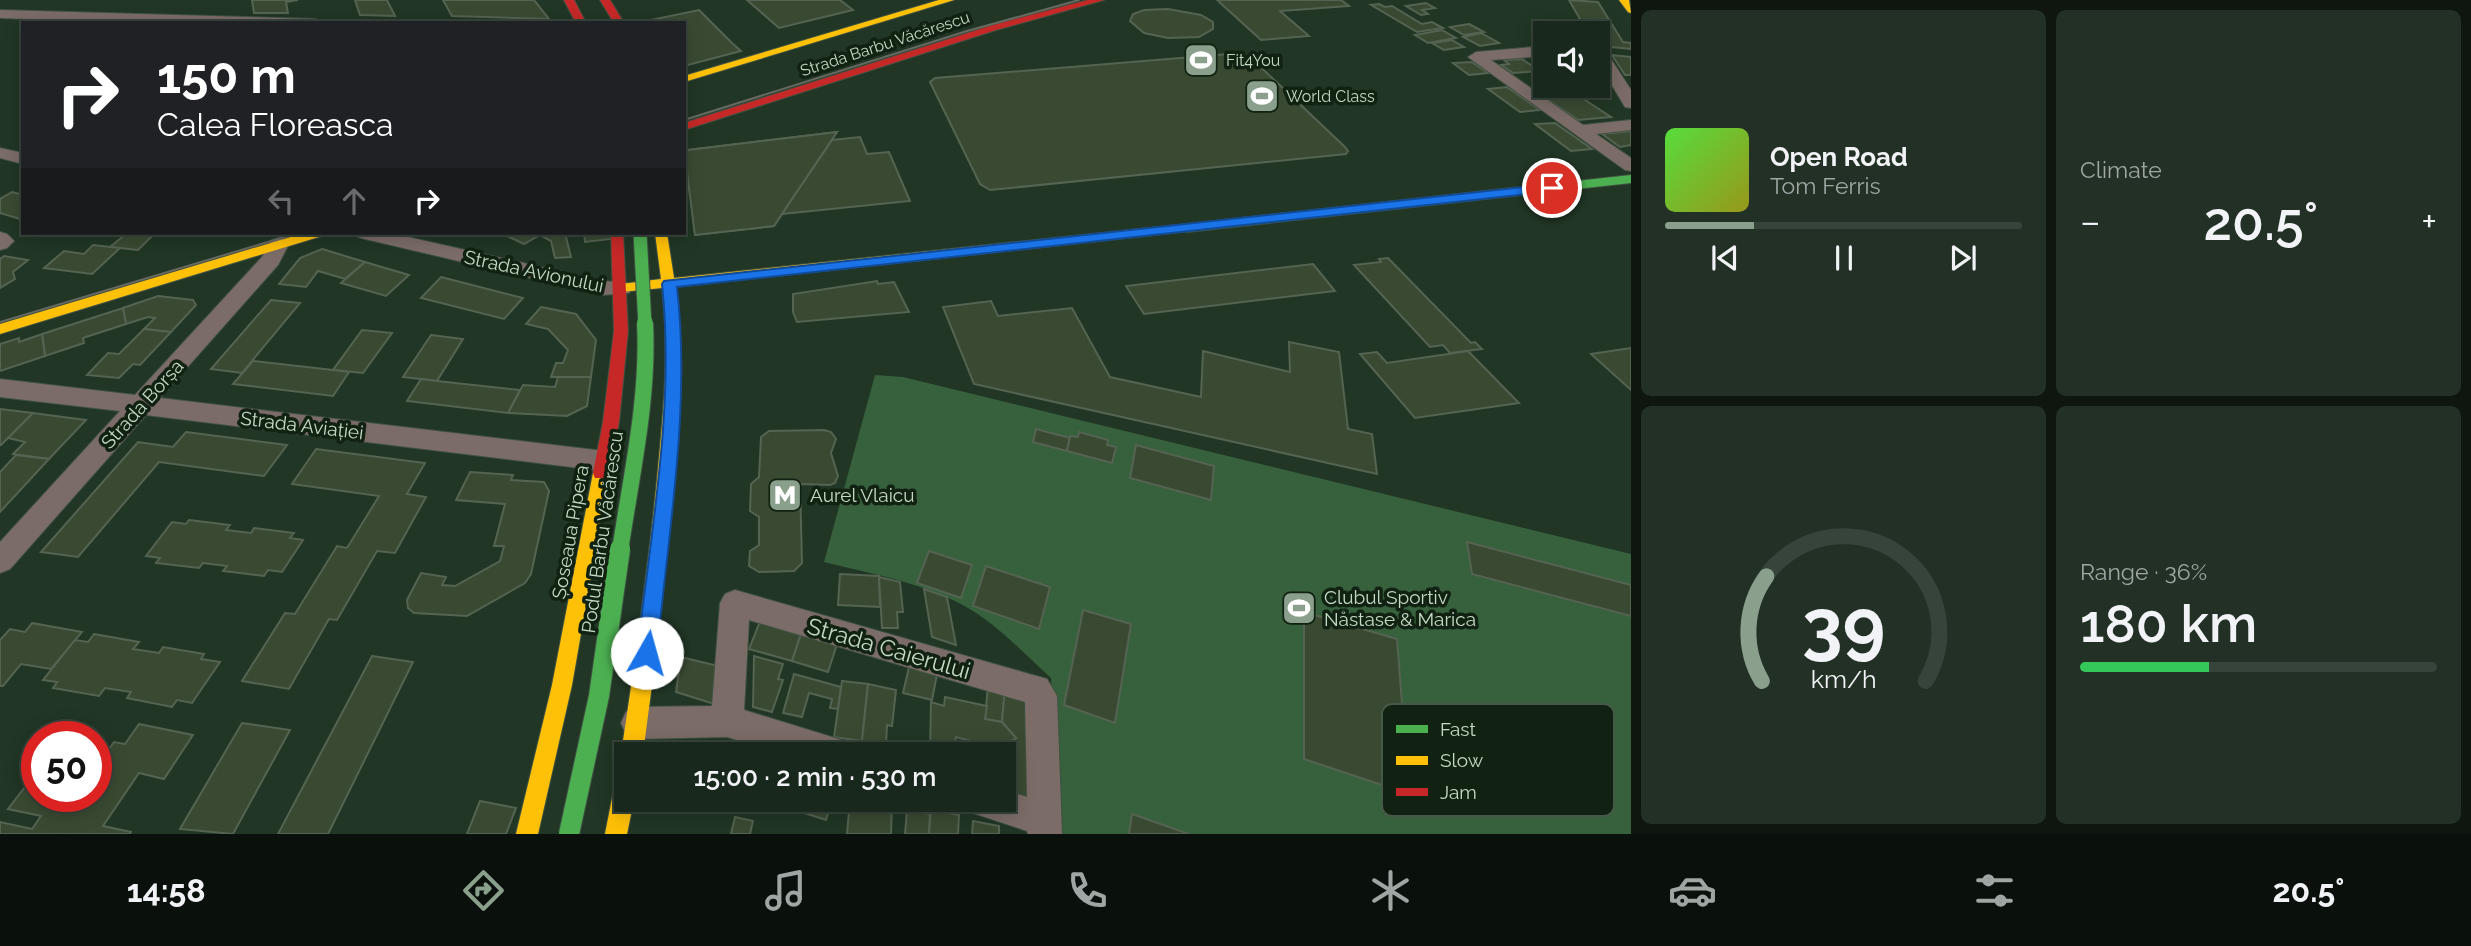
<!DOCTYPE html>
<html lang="en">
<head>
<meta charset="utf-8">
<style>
	body { margin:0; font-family:Raleway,sans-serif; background:#223025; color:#f1f3f6; height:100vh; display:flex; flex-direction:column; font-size:26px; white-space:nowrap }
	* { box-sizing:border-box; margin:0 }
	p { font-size:23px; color:#9fa6a3 }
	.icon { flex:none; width:38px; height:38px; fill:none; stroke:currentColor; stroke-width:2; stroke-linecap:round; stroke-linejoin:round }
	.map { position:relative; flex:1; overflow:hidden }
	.sheet { display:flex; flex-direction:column; gap:10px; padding:10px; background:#0e160f; width:840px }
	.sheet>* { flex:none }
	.guide { position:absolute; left:21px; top:21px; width:665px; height:214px; border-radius:0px; box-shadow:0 4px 18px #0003,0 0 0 2px #37443b; background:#202124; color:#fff; overflow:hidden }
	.controls { position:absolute; left:1533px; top:21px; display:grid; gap:14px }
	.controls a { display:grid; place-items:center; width:77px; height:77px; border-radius:0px; background:#19281c; box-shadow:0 4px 18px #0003,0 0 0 2px #37443b; font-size:35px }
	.speed { position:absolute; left:21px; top:721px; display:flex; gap:14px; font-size:35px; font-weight:700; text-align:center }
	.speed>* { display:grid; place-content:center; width:91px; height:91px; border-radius:50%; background:#19281c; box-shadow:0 4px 18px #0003,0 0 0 2px #37443b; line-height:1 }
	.speed .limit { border:10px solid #d22; background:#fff; color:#111 }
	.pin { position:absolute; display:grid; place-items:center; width:60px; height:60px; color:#fff; margin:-30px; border:4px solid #fff; border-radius:50%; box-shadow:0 2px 7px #0007 }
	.me { position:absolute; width:77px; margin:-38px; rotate:7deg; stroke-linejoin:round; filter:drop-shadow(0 0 5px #0008) }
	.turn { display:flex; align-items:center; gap:24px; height:147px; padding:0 21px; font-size:32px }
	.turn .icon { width:91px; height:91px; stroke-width:2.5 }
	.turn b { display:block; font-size:49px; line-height:60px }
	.lanes { display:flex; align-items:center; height:66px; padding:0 21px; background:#0003; justify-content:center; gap:35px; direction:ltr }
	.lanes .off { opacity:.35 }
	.big { font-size:52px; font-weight:600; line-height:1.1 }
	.sheet .tile { flex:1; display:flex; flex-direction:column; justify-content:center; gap:10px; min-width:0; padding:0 24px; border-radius:10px; background:#223025 }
	.sheet .dial { align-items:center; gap:0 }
	.dial svg { height:182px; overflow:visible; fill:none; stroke:#37443b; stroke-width:7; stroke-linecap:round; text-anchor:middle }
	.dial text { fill:#f1f3f6; stroke:none }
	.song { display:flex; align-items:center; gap:21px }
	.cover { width:84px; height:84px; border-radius:10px; background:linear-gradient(135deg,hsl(110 70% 55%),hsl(60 70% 35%)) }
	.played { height:7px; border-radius:4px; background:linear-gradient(90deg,#8aa08d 25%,#37443b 25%) }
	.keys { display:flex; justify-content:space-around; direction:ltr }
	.heat { display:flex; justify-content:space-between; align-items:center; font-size:38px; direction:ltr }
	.charge { height:10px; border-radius:5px; background:linear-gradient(90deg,#34c759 36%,#37443b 0) }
	.sheet .tiles { flex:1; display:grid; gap:10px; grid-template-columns:repeat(2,1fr) }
	.trip { position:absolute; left:614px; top:742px; width:402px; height:70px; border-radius:0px; background:#19281c; box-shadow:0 4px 18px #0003,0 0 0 2px #37443b; font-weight:600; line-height:70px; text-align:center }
	.tabs { display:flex; height:112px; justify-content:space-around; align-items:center; background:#0a100b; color:#9fa6a3 }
	.tabs .icon { width:49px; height:49px }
	.tabs .active { color:#8aa08d }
	.tabs b { font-size:32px; color:#f1f3f6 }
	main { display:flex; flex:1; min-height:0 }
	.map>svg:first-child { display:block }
	.green { fill:#37603d }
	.building { fill:#3a4a32; stroke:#556352; stroke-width:2 }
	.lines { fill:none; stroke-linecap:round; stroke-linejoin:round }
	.street-casing { stroke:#405243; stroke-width:2 }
	.fast-casing { stroke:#405243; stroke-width:2 }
	.slow-casing { stroke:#405243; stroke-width:2 }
	.jam-casing { stroke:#405243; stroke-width:2 }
	.street { fill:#7b6c68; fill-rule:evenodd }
	.fast { fill:#4caf50; fill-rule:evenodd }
	.slow { fill:#ffc107; fill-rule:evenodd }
	.jam { fill:#c62828; fill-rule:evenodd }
	.tram { stroke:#686960; stroke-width:2 }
	.fast-bridge-far2-casing { stroke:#405243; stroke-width:15; stroke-linecap:butt }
	.fast-bridge-far1-casing { stroke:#405243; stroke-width:18; stroke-linecap:butt }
	.fast-bridge-casing { stroke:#405243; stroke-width:22; stroke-linecap:butt }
	.fast-bridge-far2 { stroke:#4caf50; stroke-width:13 }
	.fast-bridge-far1 { stroke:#4caf50; stroke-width:16 }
	.fast-bridge { stroke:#4caf50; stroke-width:20 }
	.route { fill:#1a73e8; stroke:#114b97; stroke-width:2 }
	.labels { text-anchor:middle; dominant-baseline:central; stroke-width:7; stroke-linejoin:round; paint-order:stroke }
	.far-street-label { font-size:16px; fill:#c3d9c5; stroke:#112213 }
	.far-poi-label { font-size:16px; fill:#c3d9c5; stroke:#112213; text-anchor:start }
	.street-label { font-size:19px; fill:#c3d9c5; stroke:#112213 }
	.poi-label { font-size:19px; fill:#c3d9c5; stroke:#112213; text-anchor:start }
	.near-street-label { font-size:23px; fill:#c3d9c5; stroke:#112213 }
	.key { fill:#112213; stroke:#465948; stroke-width:2 }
	.key-label { font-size:19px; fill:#c3d9c5 }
</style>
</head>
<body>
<main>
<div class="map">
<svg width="1631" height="834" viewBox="0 0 1631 834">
	<rect width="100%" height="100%" fill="#213625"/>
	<path class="green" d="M 875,375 L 903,377 L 1631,554 L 1631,834 L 1058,834 L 1051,678 C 1030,659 1009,637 986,620 C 940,585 879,576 824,562 Z"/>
	<g class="building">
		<polygon points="252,0 298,0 286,2 288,13 254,13"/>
		<polygon points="355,0 387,0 395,16 360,15"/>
		<polygon points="443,0 534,0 549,19 452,16"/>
		<polygon points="747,0 840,0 853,10 779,28"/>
		<polygon points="1217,0 1341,0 1349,6 1280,11 1309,36 1261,40"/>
		<polygon points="1569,0 1598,2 1623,42 1631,43 1631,49 1601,46 1598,33 1588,33"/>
		<polygon points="1426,3 1435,8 1422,10 1428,14 1421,15 1406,6"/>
		<polygon points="1379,4 1385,7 1392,6 1422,24 1432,22 1443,28 1417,32 1371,5"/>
		<polygon points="1168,9 1201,15 1213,22 1213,29 1199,37 1168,38 1144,33 1130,21 1133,14 1144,10"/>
		<polygon points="699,10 732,43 741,51 684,66 684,23 646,21"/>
		<polygon points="1469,24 1484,32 1464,35 1450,27"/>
		<polygon points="1442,30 1456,38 1428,43 1415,35"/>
		<polygon points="1481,33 1499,43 1480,46 1463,37"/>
		<polygon points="1452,40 1464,47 1444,50 1432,43"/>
		<polygon points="1241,53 1251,58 1345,147 1348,151 1346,154 990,190 980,184 930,82 935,78"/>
		<polygon points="1612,55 1631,57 1631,75 1625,75"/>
		<polygon points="1522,59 1540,71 1513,73 1501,65 1509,64 1504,60"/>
		<polygon points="1472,62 1488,73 1469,75 1453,63"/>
		<polygon points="1507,87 1540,110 1520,112 1488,89"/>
		<polygon points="1579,96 1611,117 1578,120 1547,99"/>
		<polygon points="1555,123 1592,149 1571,151 1535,124"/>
		<polygon points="1631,131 1631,145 1620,147 1602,134"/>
		<polygon points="837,132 774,226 695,235 685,156 688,150"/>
		<polygon points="837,132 774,226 695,235 685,156 688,150"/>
		<polygon points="860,137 867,154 889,152 910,201 782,214 832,140"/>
		<polygon points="12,192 23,195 23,220 0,213 0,199"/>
		<polygon points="127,233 155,233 138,250 110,247"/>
		<polygon points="501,233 565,233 571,257 555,258 551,241 540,235 524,244"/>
		<polygon points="584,233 610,233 611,239 585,242"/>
		<polygon points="93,245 120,248 92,274 44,268 64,251 84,254"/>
		<polygon points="322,249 365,262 345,279 318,271 306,287 279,284 300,258"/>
		<polygon points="4,256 28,260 13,272 15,279 0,288 0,259"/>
		<polygon points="1388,258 1471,343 1475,342 1482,349 1450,353 1443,345 1430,347 1354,265 1381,262 1379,259"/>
		<polygon points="365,262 409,275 386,296 341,283"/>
		<polygon points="1313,264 1335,291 1144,314 1126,286"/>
		<polygon points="441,277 523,298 504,319 421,298"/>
		<polygon points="877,281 878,284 894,282 909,312 797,322 793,312 793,294"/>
		<polygon points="158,296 193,300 196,305 171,332 144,329 155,318 148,317 126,324 123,308"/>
		<polygon points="271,300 300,303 242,373 211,369"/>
		<polygon points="991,301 998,316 1072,308 1110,377 1201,397 1203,351 1290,372 1289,342 1339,352 1348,429 1372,434 1377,474 974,384 943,307"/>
		<polygon points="541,307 576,314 596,340 591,377 551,377 556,363 563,363 568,350 548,329 526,324"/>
		<polygon points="123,308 126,324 83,338 84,343 45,356 42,334"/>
		<polygon points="144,329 171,332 140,365 133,364 119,378 87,375 108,353 119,354"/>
		<polygon points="362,330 392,333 363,373 333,370"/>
		<polygon points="42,334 45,356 0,371 0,344 19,338 19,342"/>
		<polygon points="431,335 463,339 437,381 403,377"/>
		<polygon points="1631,348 1631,390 1591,354"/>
		<polygon points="1468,351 1519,403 1415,418 1360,354 1377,352 1387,363"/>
		<polygon points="253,361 333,370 349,372 333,396 233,384"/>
		<polygon points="558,377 591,377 587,406 567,416 508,413 523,385 555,387"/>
		<polygon points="421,379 437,381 520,390 508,413 407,401"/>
		<polygon points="0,409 33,413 1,445 0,445"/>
		<polygon points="33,413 86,420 49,459 13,454 25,442 8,438"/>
		<polygon points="1036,429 1070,438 1067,451 1033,442"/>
		<polygon points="824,430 831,432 836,439 831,453 838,476 835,483 830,485 800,484 802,563 794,571 759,572 749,566 750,551 759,545 759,517 750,511 751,484 759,477 761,437 769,431"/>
		<polygon points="186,432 287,445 264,476 159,462 78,557 41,552 138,442 173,447"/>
		<polygon points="1079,432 1108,440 1107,445 1116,447 1112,463 1067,451 1070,436 1078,437"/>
		<polygon points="1136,445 1214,466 1211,500 1130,478"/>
		<polygon points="316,449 425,463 407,494 426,497 395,553 377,551 337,620 329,619 289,689 242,681 285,613 295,614 337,546 347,548 379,496 292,484"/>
		<polygon points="16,455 49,459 0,512 0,472"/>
		<polygon points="470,472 513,475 511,480 544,482 549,491 531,574 525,583 467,616 414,613 408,608 407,600 421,573 446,577 442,585 455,586 500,561 504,546 494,546 505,504 456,500"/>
		<polygon points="189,520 230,525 226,530 251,533 254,528 294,533 290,538 303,540 282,572 268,570 264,576 223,571 227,566 203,563 199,568 156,563 160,558 146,556 172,522 186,524"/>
		<polygon points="1467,542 1631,585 1631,616 1472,574"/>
		<polygon points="929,551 972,565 961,598 917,583"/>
		<polygon points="986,566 1050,587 1039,629 973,606"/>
		<polygon points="840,574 879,576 880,607 838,605"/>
		<polygon points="879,577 900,582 903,612 897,612 898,628 882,628"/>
		<polygon points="924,589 947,597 956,645 932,637"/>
		<polygon points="1083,610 1131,624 1115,723 1064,705"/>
		<polygon points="1304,612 1397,639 1409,794 1304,759"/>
		<polygon points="761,619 802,631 792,661 749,649"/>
		<polygon points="32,623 82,632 51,669 21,664 3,686 0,686 0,640 10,629 25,632"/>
		<polygon points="802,631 838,641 828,672 792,661"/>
		<polygon points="94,634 139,642 133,649 159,653 163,647 204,654 201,659 220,662 192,703 177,700 172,707 127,698 131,692 105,688 99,696 53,688 57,682 43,680 75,640 88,642"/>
		<polygon points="372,656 413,662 328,834 278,834"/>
		<polygon points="754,656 783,664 778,679 783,680 772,712 753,707"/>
		<polygon points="681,657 718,666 714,704 676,692"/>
		<polygon points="910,663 938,669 932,700 903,693"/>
		<polygon points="794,674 841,687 838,709 830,708 832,699 809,693 802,717 783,713"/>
		<polygon points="842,681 868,684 862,741 834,737"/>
		<polygon points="868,684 896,690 892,726 887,725 886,744 862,741"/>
		<polygon points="988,685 1005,689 1002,722 985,719"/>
		<polygon points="1005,686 1035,694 1038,801 1004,791 1004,754 999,754 1000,749 1016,738 1002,722"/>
		<polygon points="945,697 987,706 985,719 1002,722 1016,738 1000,749 956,737 953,754 930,754 931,702 944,706"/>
		<polygon points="242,723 290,730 233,834 180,829"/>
		<polygon points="139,724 193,735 164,779 139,773 103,826 131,832 130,834 0,834 0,822 32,829 41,816 8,809 35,774 37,796 96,796 96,750 107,752 114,742 125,744"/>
		<polygon points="788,800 832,800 826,820 786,807"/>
		<polygon points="850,800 892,802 891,834 847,834"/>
		<polygon points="480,801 516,808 506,834 467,834"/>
		<polygon points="907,810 930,814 929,834 905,834"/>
		<polygon points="931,810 959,815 958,834 929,834"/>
		<polygon points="1132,814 1189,834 1129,834"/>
		<polygon points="735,817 753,821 750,834 731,834"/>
		<polygon points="973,821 999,826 999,834 972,834"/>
	</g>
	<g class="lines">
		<g class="street-casing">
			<g id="street">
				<polygon points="0,10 316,19 323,23 154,23 0,18"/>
				<polygon points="1545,46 1545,56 1491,60 1583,125 1631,120 1631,130 1596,134 1631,158 1631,171 1625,170 1468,57 1476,52"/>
				<polygon points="1598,50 1609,56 1631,90 1631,108 1625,107 1598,62"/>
				<polygon points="0,148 23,153 23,164 0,158"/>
				<polygon points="0,232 7,234 14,241 7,248 0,250"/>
				<polygon points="355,233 390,233 603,281 629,283 632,288 629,293 603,295 365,239 358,237"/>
				<polygon points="279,238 286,240 289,244 278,265 160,398 604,451 613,454 617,461 613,468 604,471 146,415 10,569 0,573 0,542 120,411 0,397 0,379 135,395 262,257 272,240"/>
				<polygon points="735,590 1047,679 1057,696 1062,834 1028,834 1027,831 970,812 965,800 1004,800 1004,790 1027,797 1025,702 749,620 744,710 835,738 847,742 851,754 783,754 727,737 637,739 626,734 621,723 626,712 637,707 712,706 720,603 725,594"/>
			</g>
		</g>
		<g class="fast-casing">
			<polygon id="fast" points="1631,175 1631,183 1187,232 1181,228 1187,224"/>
		</g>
		<g class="slow-casing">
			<g id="slow">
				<polygon points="939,0 954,0 684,82 684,76"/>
				<polygon points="1619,0 1629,0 1631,13 1628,12"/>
				<path d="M 1187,224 L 1193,228 L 1191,231 L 675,287 C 685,352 679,418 673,483 C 666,574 655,664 643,754 L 626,754 L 626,762 L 625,761 L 621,754 C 635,662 648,571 657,479 C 663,416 670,352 662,288 L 621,292 L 614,288 L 621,284 L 661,279 L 655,233 L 667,233 L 674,278 Z"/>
				<polygon points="304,233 323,233 322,236 0,334 0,324"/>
				<polygon points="601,466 607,468 609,473 572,685 538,834 516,834 552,685 593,473 595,468"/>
				<polygon points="626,772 626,800 634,800 627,834 605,834 615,783 618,775"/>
			</g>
		</g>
		<g class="jam-casing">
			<g id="jam">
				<polygon points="564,0 574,0 586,23 576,23"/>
				<polygon points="600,0 610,0 624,23 614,23"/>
				<polygon points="1088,0 1104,0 996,30 684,130 684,123 990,26"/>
				<polygon points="611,233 623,233 628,331 619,422 609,473 607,478 595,478 593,473 603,422 614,331"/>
			</g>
		</g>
		<use href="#street" class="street"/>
		<use href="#fast" class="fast"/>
		<use href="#slow" class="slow"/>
		<use href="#jam" class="jam"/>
		<g class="tram">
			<polyline points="684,120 967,31 1079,0"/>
			<polyline points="0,322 298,233"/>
		</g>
		<g class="fast-bridge-far2-casing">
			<polyline id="fast-bridge-far2" points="640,233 645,325"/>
		</g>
		<g class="fast-bridge-far1-casing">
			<path id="fast-bridge-far1" d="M 620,551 C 631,476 649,399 645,323"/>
		</g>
		<g class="fast-bridge-casing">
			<polyline id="fast-bridge" points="569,834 599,696 620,549"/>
		</g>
		<use href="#fast-bridge-far2" class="fast-bridge-far2"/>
		<use href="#fast-bridge-far1" class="fast-bridge-far1"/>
		<use href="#fast-bridge" class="fast-bridge"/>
	</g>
	<path class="route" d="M 1552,184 L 1558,188 L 1556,191 L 677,287 C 691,408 668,533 657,653 L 654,660 L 647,662 L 640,660 L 637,653 C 651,531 675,406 662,284 L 664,281 Z"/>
	<defs>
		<g id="stadium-square" transform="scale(1.75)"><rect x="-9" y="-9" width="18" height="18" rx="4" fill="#8aa08d" stroke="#112213"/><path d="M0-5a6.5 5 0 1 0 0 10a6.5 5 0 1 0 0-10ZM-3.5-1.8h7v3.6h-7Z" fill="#fff"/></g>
		<g id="metro-square" transform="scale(1.75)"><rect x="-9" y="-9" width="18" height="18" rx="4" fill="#8aa08d" stroke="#112213"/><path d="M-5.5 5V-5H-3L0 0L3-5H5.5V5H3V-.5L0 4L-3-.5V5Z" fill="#fff"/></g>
	</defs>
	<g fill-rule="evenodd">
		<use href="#stadium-square" x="1201" y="60"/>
		<use href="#stadium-square" x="1262" y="96"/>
		<use href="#metro-square" x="785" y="495"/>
		<use href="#stadium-square" x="1299" y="608"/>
	</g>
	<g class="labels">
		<g class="far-street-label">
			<text transform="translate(885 44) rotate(-18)">Strada Barbu Văcărescu</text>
		</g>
		<g class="far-poi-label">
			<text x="1226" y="60">Fit4You</text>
			<text x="1286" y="96">World Class</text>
		</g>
		<g class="street-label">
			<text transform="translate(534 271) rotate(12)">Strada Avionului</text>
			<text transform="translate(142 404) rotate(-48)">Strada Borșa</text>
			<text transform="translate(302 425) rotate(7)">Strada Aviației</text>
			<text transform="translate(570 532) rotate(-80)">Șoseaua Pipera</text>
			<text transform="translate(602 532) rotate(-82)">Podul Barbu Văcărescu</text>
		</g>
		<g class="poi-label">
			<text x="810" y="495">Aurel Vlaicu</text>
			<text x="1324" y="597">Clubul Sportiv<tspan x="1324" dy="22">Năstase &amp; Marica</tspan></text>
		</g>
		<g class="near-street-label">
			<text transform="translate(889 648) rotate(16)">Strada Caierului</text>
		</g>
	</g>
	<rect x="1382" y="704" width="232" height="112" rx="10" class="key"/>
	<rect x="1396" y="725" width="32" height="8" fill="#4caf50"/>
	<rect x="1396" y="756" width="32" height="9" fill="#ffc107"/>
	<rect x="1396" y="788" width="32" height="8" fill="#c62828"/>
	<g class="key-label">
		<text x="1440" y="736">Fast</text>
		<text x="1440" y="767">Slow</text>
		<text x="1440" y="799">Jam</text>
	</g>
</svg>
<div class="controls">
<a><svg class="icon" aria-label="sound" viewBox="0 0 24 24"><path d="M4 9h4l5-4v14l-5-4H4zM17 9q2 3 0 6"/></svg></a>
</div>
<div class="speed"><div class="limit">50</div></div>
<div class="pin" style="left:1552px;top:188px;background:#d93025"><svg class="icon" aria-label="arrive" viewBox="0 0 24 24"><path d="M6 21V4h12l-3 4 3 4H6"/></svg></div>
<svg class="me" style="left:647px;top:653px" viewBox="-20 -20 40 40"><circle r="19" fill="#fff"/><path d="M0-13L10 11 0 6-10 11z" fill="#1a73e8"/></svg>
<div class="trip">15:00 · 2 min · 530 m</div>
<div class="guide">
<div class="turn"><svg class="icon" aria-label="right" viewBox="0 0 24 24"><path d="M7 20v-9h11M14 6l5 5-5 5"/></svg><div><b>150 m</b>Calea Floreasca</div></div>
<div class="lanes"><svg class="icon off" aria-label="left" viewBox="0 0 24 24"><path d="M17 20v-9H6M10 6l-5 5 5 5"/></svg><svg class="icon off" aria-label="ahead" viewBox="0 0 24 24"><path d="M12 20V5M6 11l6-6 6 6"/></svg><svg class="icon" aria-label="right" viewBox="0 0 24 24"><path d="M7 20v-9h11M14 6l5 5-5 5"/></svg></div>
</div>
</div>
<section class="sheet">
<div class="tiles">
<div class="tile">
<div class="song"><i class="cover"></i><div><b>Open Road</b><p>Tom Ferris</p></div></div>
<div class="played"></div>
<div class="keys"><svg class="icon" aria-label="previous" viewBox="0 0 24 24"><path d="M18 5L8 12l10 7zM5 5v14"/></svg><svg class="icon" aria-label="pause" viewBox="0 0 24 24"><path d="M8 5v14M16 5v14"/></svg><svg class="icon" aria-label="next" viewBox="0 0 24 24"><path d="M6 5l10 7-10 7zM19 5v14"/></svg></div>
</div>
<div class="tile"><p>Climate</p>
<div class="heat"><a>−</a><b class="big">20.5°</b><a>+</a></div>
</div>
<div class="tile dial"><svg viewBox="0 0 100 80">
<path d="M14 69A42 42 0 1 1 86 69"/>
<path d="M14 69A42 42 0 0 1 16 23" stroke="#8aa08d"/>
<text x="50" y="56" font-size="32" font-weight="700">39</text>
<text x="50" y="72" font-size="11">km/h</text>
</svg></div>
<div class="tile"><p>Range · 36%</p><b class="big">180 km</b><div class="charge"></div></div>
</div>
</section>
</main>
<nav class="tabs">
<b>14:58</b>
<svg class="icon active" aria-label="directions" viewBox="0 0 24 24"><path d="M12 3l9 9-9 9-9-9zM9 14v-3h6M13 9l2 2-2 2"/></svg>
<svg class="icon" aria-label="music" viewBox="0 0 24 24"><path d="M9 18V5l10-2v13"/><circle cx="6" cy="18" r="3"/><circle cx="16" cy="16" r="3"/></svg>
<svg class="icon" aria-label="phone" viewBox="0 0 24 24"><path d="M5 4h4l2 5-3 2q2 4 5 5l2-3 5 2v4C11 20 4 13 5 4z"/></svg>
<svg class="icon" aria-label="climate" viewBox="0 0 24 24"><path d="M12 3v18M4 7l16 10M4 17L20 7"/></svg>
<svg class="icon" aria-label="car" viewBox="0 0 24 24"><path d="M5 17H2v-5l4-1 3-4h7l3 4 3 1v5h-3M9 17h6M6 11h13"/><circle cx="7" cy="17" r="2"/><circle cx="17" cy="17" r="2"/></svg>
<svg class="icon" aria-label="filters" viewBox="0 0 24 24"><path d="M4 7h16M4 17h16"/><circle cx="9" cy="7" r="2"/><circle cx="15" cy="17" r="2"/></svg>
<b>20.5°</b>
</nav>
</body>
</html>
